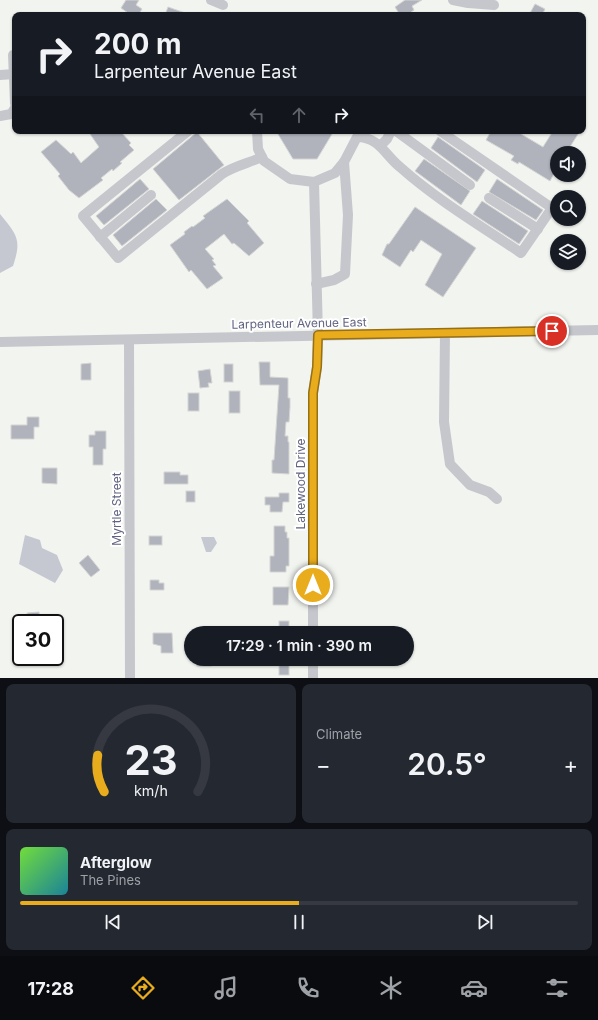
<!DOCTYPE html>
<html lang="en">
<head>
<meta charset="utf-8">
<style>
	body { margin:0; font-family:Inter,sans-serif; background:#242831; color:#f1f3f6; height:100vh; display:flex; flex-direction:column; font-size:15px; white-space:nowrap }
	* { box-sizing:border-box; margin:0 }
	p { font-size:13px; color:#9ea1a6 }
	.icon { flex:none; width:22px; height:22px; fill:none; stroke:currentColor; stroke-width:2; stroke-linecap:round; stroke-linejoin:round }
	.map { position:relative; height:678px; overflow:hidden }
	.sheet { display:flex; flex-direction:column; gap:6px; padding:6px; background:#0d0f14; flex:1 }
	.sheet>* { flex:none }
	.guide { position:absolute; left:12px; top:12px; width:574px; height:122px; border-radius:8px; box-shadow:0 1px 3px #0004; background:#171b24; color:#f1f3f6; overflow:hidden }
	.tools { position:absolute; left:550px; top:146px; display:grid; gap:8px }
	.tools a { display:grid; place-items:center; width:36px; height:36px; border-radius:50%; background:#171b24; box-shadow:0 1px 3px #0004; font-size:20px }
	.speed { position:absolute; left:12px; top:614px; display:flex; gap:8px; font-size:20px; font-weight:700; text-align:center }
	.speed>* { display:grid; place-content:center; width:52px; height:52px; border-radius:50%; background:#171b24; box-shadow:0 1px 3px #0004; line-height:1 }
	.speed .limit { border:2px solid #111; border-radius:6px; background:#fff; color:#111 }
	.pin { position:absolute; display:grid; place-items:center; width:34px; height:34px; color:#fff; margin:-17px; border:2px solid #fff; border-radius:50%; box-shadow:0 1px 4px #0007 }
	.me { position:absolute; width:44px; margin:-22px; rotate:0deg; stroke-linejoin:round; filter:drop-shadow(0 0 3px #0008) }
	.turn { display:flex; align-items:center; gap:14px; height:84px; padding:0 16px; font-size:18px }
	.turn .icon { width:52px; height:52px; stroke-width:2.5 }
	.turn b { display:block; font-size:28px; line-height:34px }
	.lanes { display:flex; align-items:center; height:38px; padding:0 16px; background:#0003; justify-content:center; gap:20px; direction:ltr }
	.lanes .off { opacity:.35 }
	.big { font-size:30px; font-weight:600; line-height:1.1 }
	.sheet .widget { flex:1; display:flex; flex-direction:column; justify-content:center; gap:6px; min-width:0; padding:0 14px; border-radius:8px; background:#242831 }
	.sheet .dial { align-items:center; gap:0 }
	.dial svg { height:104px; overflow:visible; fill:none; stroke:#363941; stroke-width:7; stroke-linecap:round; text-anchor:middle }
	.dial text { fill:#f1f3f6; stroke:none }
	.song { display:flex; align-items:center; gap:12px }
	.cover { width:48px; height:48px; border-radius:6px; background:linear-gradient(135deg,hsl(100 70% 55%),hsl(190 70% 35%)) }
	.played { height:4px; border-radius:2px; background:linear-gradient(90deg,#e8ac1d 50%,#363941 50%) }
	.keys { display:flex; justify-content:space-around; direction:ltr }
	.heat { display:flex; justify-content:space-between; align-items:center; font-size:22px; direction:ltr }
	.sheet .tiles { flex:1; display:grid; gap:6px; grid-template-columns:1fr 1fr }
	.widget:last-child { grid-column:span 2 }
	.trip { position:absolute; left:184px; top:626px; width:230px; height:40px; border-radius:20px; background:#171b24; box-shadow:0 1px 3px #0004; font-weight:600; line-height:40px; text-align:center }
	.dock { display:flex; height:64px; justify-content:space-around; align-items:center; background:#090b0e; color:#9ea1a6 }
	.dock .icon { width:28px; height:28px }
	.dock .active { color:#e8ac1d }
	.dock b { font-size:18px; color:#f1f3f6 }
	.map>svg:first-child { display:block }
	.water { fill:#c5c8d1 }
	.building { fill:#b0b2bc; stroke:#d4d5d3 }
	.lines { fill:none; stroke-linecap:round; stroke-linejoin:round }
	.minor { stroke:#c6c7cc; stroke-width:10 }
	.route-casing { stroke:#977013; stroke-width:10 }
	.route { stroke:#e8ac1d; stroke-width:7 }
	.labels { text-anchor:middle; dominant-baseline:central; stroke-width:4; stroke-linejoin:round; paint-order:stroke }
	.street-label { font-size:12px; fill:#626582; stroke:#fff }
</style>
</head>
<body>
<div class="map">
<svg width="598" height="678" viewBox="0 0 598 678">
	<rect width="100%" height="100%" fill="#f2f4f0"/>
	<g class="water">
		<path d="M 0,214 C 17,235 22,239 13,266 L 0,273 Z"/>
		<polygon points="25,535 40,540 42,548 57,555 63,570 55,583 19,564"/>
		<polygon points="201,537 214,537 217,543 211,552 206,552"/>
	</g>
	<g class="building">
		<polygon points="126,0 139,0 136,5 142,9 138,15 131,15 121,8"/>
		<polygon points="405,0 422,0 412,6 414,10 411,12 413,15 400,15 395,7"/>
		<polygon points="535,4 545,9 542,15 529,15"/>
		<polygon points="168,7 188,14 188,15 165,15"/>
		<polygon points="88,131 120,131 131,143 129,145 134,150 120,162 122,163 113,171 112,169 101,178 103,180 79,198 69,190 58,176 60,174 41,152 56,140 71,154 73,152 81,163 99,147"/>
		<polygon points="283,131 327,131 332,134 317,159 293,159 278,134"/>
		<polygon points="491,131 516,131 543,147 553,131 580,131 566,153 557,153 557,168 550,181 519,162 518,164 511,160 514,156 486,140"/>
		<polygon points="197,132 224,165 179,200 153,169"/>
		<polygon points="438,137 485,170 477,182 431,148"/>
		<polygon points="424,159 470,191 461,205 415,171"/>
		<polygon points="140,179 149,189 104,225 96,216"/>
		<polygon points="497,179 543,210 536,220 489,192"/>
		<polygon points="156,199 167,210 122,246 113,235"/>
		<polygon points="227,199 249,221 247,223 264,243 249,256 234,243 232,244 224,234 205,249 214,259 212,260 216,265 213,266 223,278 207,289 191,270 189,272 170,245 185,234 184,232 192,226 193,227 205,218 203,216"/>
		<polygon points="482,201 528,231 519,244 473,214"/>
		<polygon points="415,207 476,248 443,297 425,285 442,254 421,240 413,252 411,250 400,267 382,255 387,244 389,244"/>
		<polygon points="259,362 270,362 270,377 288,378 288,398 290,398 290,407 289,422 286,422 285,436 288,436 288,442 289,442 289,474 272,473 272,460 274,460 279,385 260,385"/>
		<polygon points="91,363 91,380 81,380 81,364"/>
		<rect x="224" y="364" width="9" height="18"/>
		<polygon points="210,369 212,383 208,383 209,387 200,388 198,371"/>
		<rect x="229" y="391" width="11" height="22"/>
		<rect x="188" y="393" width="11" height="18"/>
		<polygon points="27,417 39,417 39,427 34,427 34,439 11,439 11,425 27,425"/>
		<polygon points="95,431 106,431 106,449 103,449 103,465 93,465 93,447 89,447 89,435 95,435"/>
		<polygon points="42,468 57,468 57,484 42,483"/>
		<polygon points="164,472 180,472 180,475 188,475 188,484 164,484"/>
		<rect x="186" y="491" width="9" height="11"/>
		<polygon points="279,493 289,493 289,502 283,502 282,512 270,512 270,505 265,505 265,497 279,497"/>
		<polygon points="274,526 285,526 285,532 287,532 287,538 289,538 289,566 286,566 286,572 270,572 270,556 274,556"/>
		<rect x="149" y="536" width="13" height="9"/>
		<polygon points="88,555 100,570 91,577 79,563"/>
		<polygon points="150,580 159,580 159,583 164,583 164,590 150,590"/>
		<polygon points="273,587 289,587 288,605 273,605"/>
		<polygon points="39,612 40,623 28,623 27,613"/>
		<rect x="279" y="621" width="10" height="12"/>
		<polygon points="153,633 172,633 173,653 161,653 161,646 153,644"/>
		<rect x="197" y="659" width="14" height="7"/>
		<rect x="279" y="659" width="10" height="16"/>
	</g>
	<g class="lines">
		<g class="minor">
			<polyline points="211,0 223,5"/>
			<polyline points="453,0 468,3 494,5"/>
			<polyline points="13,55 15,103"/>
			<polyline points="0,75 14,74"/>
			<polyline points="0,116 11,114 15,108"/>
			<path d="M 188,131 L 83,216 L 118,258 L 222,174 C 234,166 249,163 262,157"/>
			<polyline points="257,131 258,149 264,161 290,179 314,182 318,335 317,367 313,393 313,633"/>
			<polyline points="396,131 470,185"/>
			<polyline points="381,145 387,139 391,131"/>
			<polyline points="314,182 335,173 344,162"/>
			<polyline points="489,198 538,229"/>
			<polyline points="100,237 151,195"/>
			<path d="M 316,284 L 334,280 L 345,274 L 348,215 L 344,162 L 357,137 C 379,137 385,155 400,167 C 437,200 481,226 521,253 L 552,208 L 440,131"/>
			<polyline points="445,333 444,422 450,464 470,485 489,492 497,499"/>
			<polyline points="129,340 130,678"/>
			<polyline points="0,342 598,330"/>
			<polyline points="313,678 313,659"/>
		</g>
	</g>
	<g class="lines">
		<g class="route-casing">
			<polyline id="route" points="313,585 313,393 317,367 318,335 552,331"/>
		</g>
		<use href="#route" class="route"/>
	</g>
	<g class="labels">
		<g class="street-label">
			<text transform="translate(299 323) rotate(-1)">Larpenteur Avenue East</text>
			<text transform="translate(300 484) rotate(-90)">Lakewood Drive</text>
			<text transform="translate(116 509) rotate(-90)">Myrtle Street</text>
		</g>
	</g>
</svg>
<div class="tools">
<a><svg class="icon" aria-label="sound" viewBox="0 0 24 24"><path d="M4 9h4l5-4v14l-5-4H4zM17 9q2 3 0 6"/></svg></a>
<a><svg class="icon" aria-label="search" viewBox="0 0 24 24"><circle cx="10" cy="10" r="6"/><path d="M15 15l6 6"/></svg></a>
<a><svg class="icon" aria-label="layers" viewBox="0 0 24 24"><path d="M12 4l9 5-9 5-9-5zM3 14l9 5 9-5"/></svg></a>
</div>
<div class="speed"><div class="limit">30</div></div>
<div class="pin" style="left:552px;top:331px;background:#d93025"><svg class="icon" aria-label="arrive" viewBox="0 0 24 24"><path d="M6 21V4h12l-3 4 3 4H6"/></svg></div>
<svg class="me" style="left:313px;top:585px" viewBox="-20 -20 40 40"><circle r="17" fill="#e8ac1d" stroke="#fff" stroke-width="3"/><path d="M0-11L8 9 0 5-8 9z" fill="#fff"/></svg>
<div class="trip">17:29 · 1 min · 390 m</div>
<div class="guide">
<div class="turn"><svg class="icon" aria-label="right" viewBox="0 0 24 24"><path d="M7 20v-9h11M14 6l5 5-5 5"/></svg><div><b>200 m</b>Larpenteur Avenue East</div></div>
<div class="lanes"><svg class="icon off" aria-label="left" viewBox="0 0 24 24"><path d="M17 20v-9H6M10 6l-5 5 5 5"/></svg><svg class="icon off" aria-label="ahead" viewBox="0 0 24 24"><path d="M12 20V5M6 11l6-6 6 6"/></svg><svg class="icon" aria-label="right" viewBox="0 0 24 24"><path d="M7 20v-9h11M14 6l5 5-5 5"/></svg></div>
</div>
</div>
<section class="sheet">
<div class="tiles">
<div class="widget dial"><svg viewBox="0 0 100 80">
<path d="M14 69A42 42 0 1 1 86 69"/>
<path d="M14 69A42 42 0 0 1 9 41" stroke="#e8ac1d"/>
<text x="50" y="56" font-size="32" font-weight="700">23</text>
<text x="50" y="72" font-size="11">km/h</text>
</svg></div>
<div class="widget"><p>Climate</p>
<div class="heat"><a>−</a><b class="big">20.5°</b><a>+</a></div>
</div>
<div class="widget">
<div class="song"><i class="cover"></i><div><b>Afterglow</b><p>The Pines</p></div></div>
<div class="played"></div>
<div class="keys"><svg class="icon" aria-label="previous" viewBox="0 0 24 24"><path d="M18 5L8 12l10 7zM5 5v14"/></svg><svg class="icon" aria-label="pause" viewBox="0 0 24 24"><path d="M8 5v14M16 5v14"/></svg><svg class="icon" aria-label="next" viewBox="0 0 24 24"><path d="M6 5l10 7-10 7zM19 5v14"/></svg></div>
</div>
</div>
</section>
<nav class="dock">
<b>17:28</b>
<svg class="icon active" aria-label="directions" viewBox="0 0 24 24"><path d="M12 3l9 9-9 9-9-9zM9 14v-3h6M13 9l2 2-2 2"/></svg>
<svg class="icon" aria-label="music" viewBox="0 0 24 24"><path d="M9 18V5l10-2v13"/><circle cx="6" cy="18" r="3"/><circle cx="16" cy="16" r="3"/></svg>
<svg class="icon" aria-label="phone" viewBox="0 0 24 24"><path d="M5 4h4l2 5-3 2q2 4 5 5l2-3 5 2v4C11 20 4 13 5 4z"/></svg>
<svg class="icon" aria-label="climate" viewBox="0 0 24 24"><path d="M12 3v18M4 7l16 10M4 17L20 7"/></svg>
<svg class="icon" aria-label="car" viewBox="0 0 24 24"><path d="M5 17H2v-5l4-1 3-4h7l3 4 3 1v5h-3M9 17h6M6 11h13"/><circle cx="7" cy="17" r="2"/><circle cx="17" cy="17" r="2"/></svg>
<svg class="icon" aria-label="filters" viewBox="0 0 24 24"><path d="M4 7h16M4 17h16"/><circle cx="9" cy="7" r="2"/><circle cx="15" cy="17" r="2"/></svg>
</nav>
</body>
</html>
